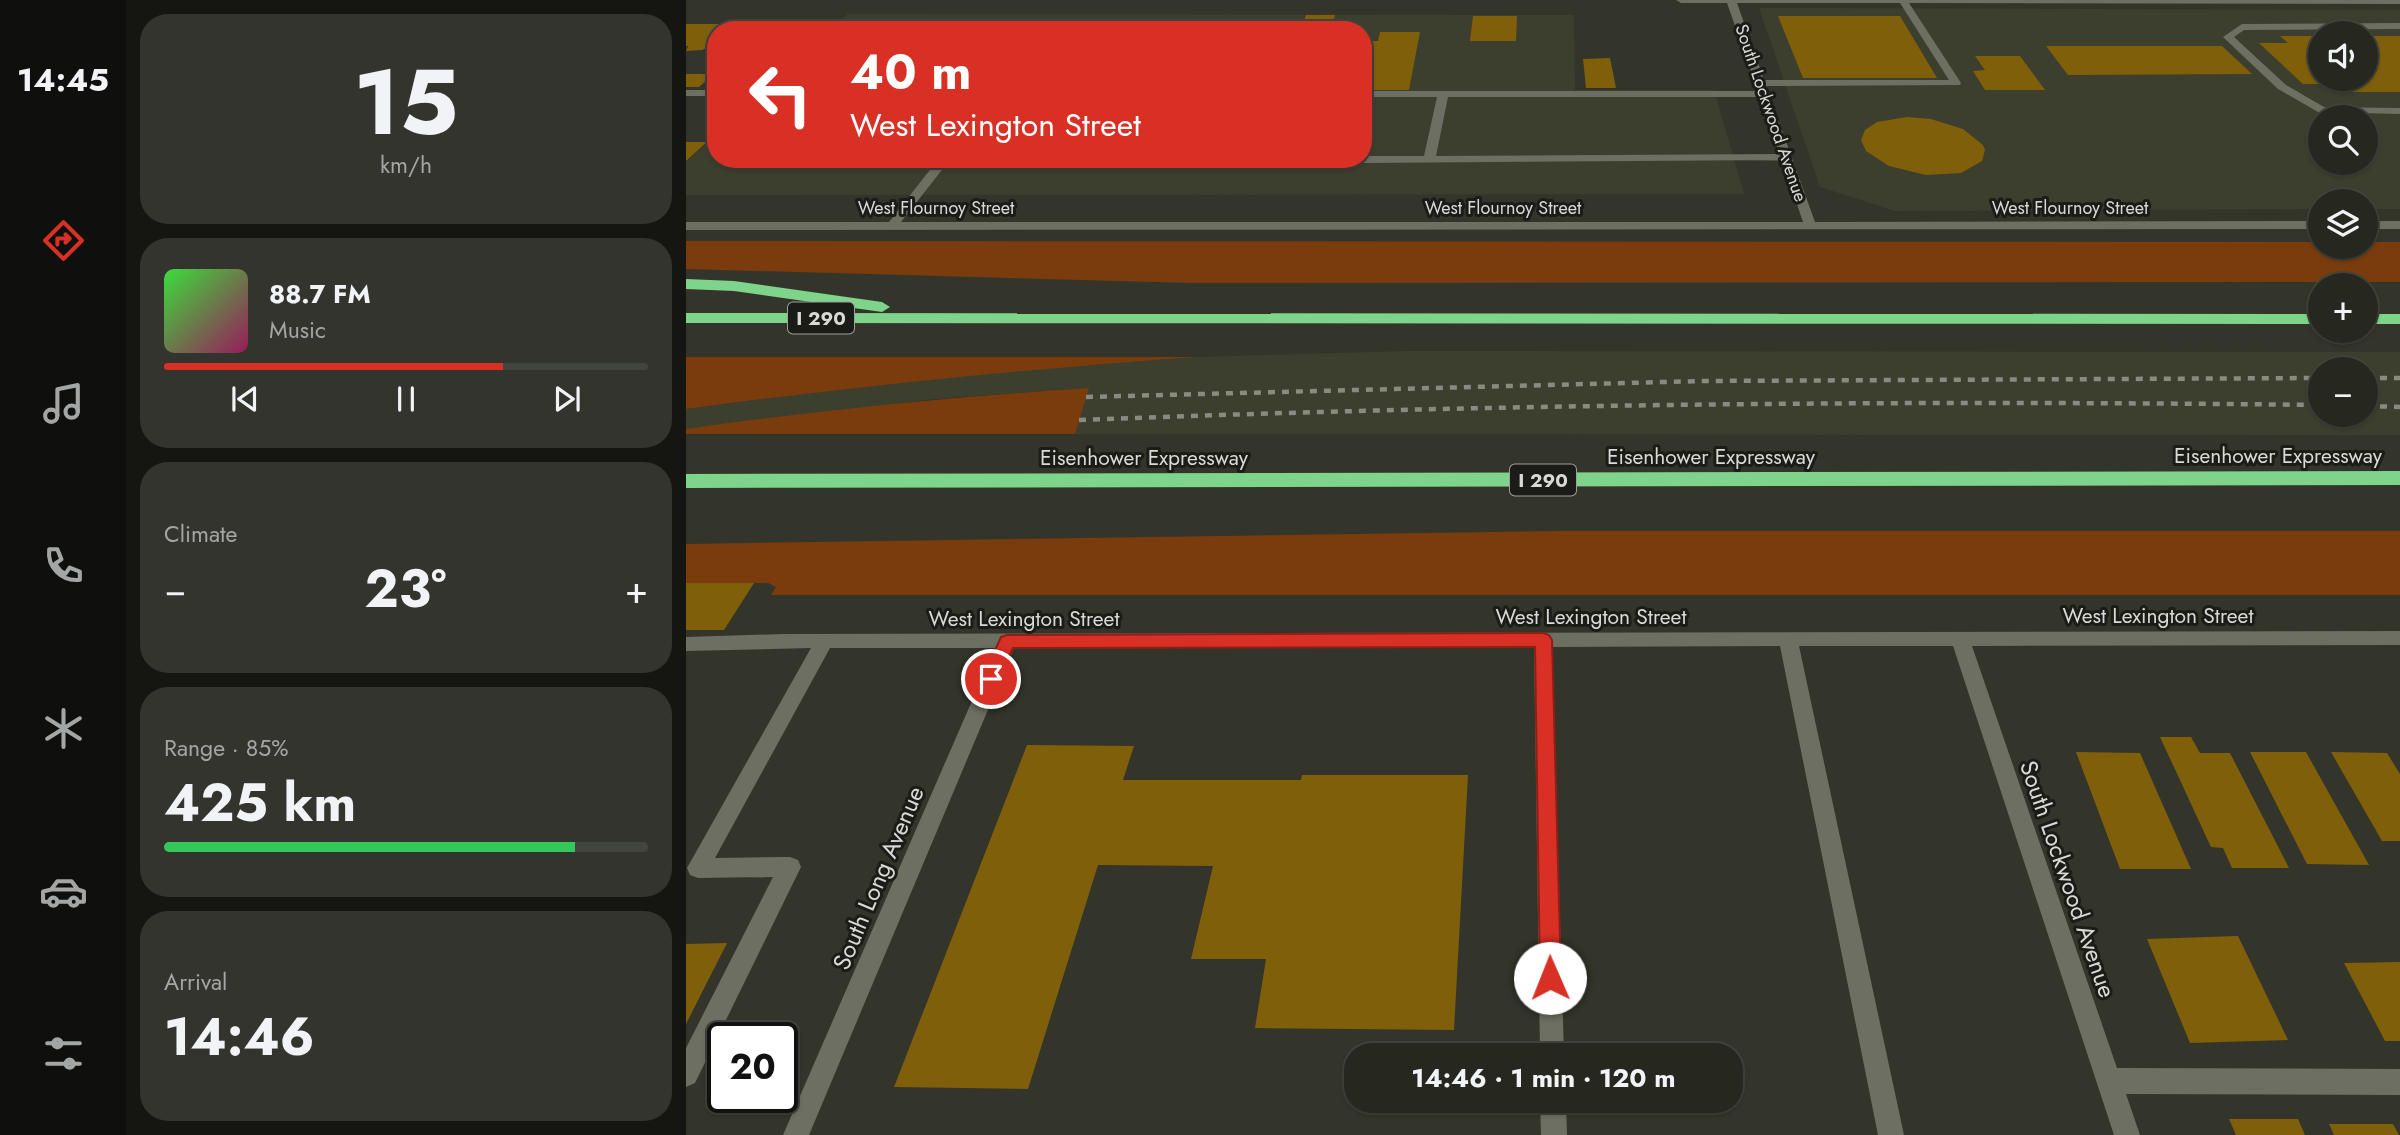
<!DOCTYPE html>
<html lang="en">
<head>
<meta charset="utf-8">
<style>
	body { margin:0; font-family:Jost,sans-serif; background:#32342d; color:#f1f3f6; height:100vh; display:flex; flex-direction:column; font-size:26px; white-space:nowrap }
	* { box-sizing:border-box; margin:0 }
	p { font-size:23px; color:#a4a6a5 }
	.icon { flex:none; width:38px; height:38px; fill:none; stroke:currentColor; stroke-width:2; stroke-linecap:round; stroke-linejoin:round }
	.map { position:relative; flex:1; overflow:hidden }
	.drawer { display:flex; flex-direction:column; gap:14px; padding:14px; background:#151612; width:560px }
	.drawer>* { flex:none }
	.hud { position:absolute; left:21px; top:21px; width:665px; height:147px; border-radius:28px; box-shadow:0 2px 5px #0004,0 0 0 2px #42443e; background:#d93025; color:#fff; overflow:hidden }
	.fabs { position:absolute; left:1622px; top:21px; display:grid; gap:14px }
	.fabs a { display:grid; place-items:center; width:70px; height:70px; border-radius:50%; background:#262820; box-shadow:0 2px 5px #0004,0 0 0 2px #42443e; font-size:35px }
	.speed { position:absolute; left:21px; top:1022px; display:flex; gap:14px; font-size:35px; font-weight:700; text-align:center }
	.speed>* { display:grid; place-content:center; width:91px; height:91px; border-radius:50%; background:#262820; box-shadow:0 2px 5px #0004,0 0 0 2px #42443e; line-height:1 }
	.speed .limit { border:4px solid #111; border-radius:10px; background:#fff; color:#111 }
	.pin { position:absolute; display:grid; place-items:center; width:60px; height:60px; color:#fff; margin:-30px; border:4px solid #fff; border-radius:50%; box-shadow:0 2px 7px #0007 }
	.me { position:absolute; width:77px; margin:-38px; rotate:359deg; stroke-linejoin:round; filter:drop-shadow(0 0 5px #0008) }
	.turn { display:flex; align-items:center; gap:24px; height:147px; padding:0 28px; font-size:32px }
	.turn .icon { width:91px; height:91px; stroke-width:2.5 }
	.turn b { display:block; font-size:49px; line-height:60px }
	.big { font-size:52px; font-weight:700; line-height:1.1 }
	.drawer .card { flex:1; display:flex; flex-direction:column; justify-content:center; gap:10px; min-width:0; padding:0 24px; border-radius:28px; background:#32342d }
	.drawer .dial { align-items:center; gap:0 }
	.dial b { font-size:91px; line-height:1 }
	.song { display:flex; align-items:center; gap:21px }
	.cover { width:84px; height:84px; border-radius:10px; background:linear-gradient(135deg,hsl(120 70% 55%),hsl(330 70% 35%)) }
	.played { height:7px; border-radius:4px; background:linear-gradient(90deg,#d93025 70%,#42443e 70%) }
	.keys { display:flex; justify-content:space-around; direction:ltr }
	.heat { display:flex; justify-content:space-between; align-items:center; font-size:38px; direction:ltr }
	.charge { height:10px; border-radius:5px; background:linear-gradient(90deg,#34c759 85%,#42443e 0) }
	.trip { position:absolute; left:658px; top:1043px; width:399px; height:70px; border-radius:28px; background:#262820; box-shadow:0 2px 5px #0004,0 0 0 2px #42443e; font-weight:700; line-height:70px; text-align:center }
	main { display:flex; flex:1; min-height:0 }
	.menu { display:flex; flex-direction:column; width:126px; justify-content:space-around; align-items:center; background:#0f100d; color:#a4a6a5 }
	.menu .icon { width:49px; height:49px }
	.menu .current { color:#d93025 }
	.menu b { font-size:32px; color:#f1f3f6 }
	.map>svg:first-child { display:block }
	.built { fill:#3c3f2e; fill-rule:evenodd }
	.green { fill:#7a3c0d }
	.building { fill:#805f0b }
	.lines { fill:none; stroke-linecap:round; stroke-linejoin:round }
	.minor { fill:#6d6f63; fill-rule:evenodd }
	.highway { fill:#7fd48c; fill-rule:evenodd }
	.rail { stroke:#898a81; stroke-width:4.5; stroke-dasharray:7 7; stroke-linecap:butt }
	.route { fill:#d93025; stroke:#8d1f18; stroke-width:2 }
	.labels { text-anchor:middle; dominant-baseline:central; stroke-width:6; stroke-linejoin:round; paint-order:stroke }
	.far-street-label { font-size:18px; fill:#d9dad3; stroke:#1b1c17 }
	.shield { fill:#1b1c17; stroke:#a0a19b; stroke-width:2 }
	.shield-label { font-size:19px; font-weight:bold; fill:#d9dad3 }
	.street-label { font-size:21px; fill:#d9dad3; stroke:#1b1c17 }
	.near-street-label { font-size:24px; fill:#d9dad3; stroke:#1b1c17 }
</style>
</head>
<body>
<main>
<nav class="menu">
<b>14:45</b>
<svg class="icon current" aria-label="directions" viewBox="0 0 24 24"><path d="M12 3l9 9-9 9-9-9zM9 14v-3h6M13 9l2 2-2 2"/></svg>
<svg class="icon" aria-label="music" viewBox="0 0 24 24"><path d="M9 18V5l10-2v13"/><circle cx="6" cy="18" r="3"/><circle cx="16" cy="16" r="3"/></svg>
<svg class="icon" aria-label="phone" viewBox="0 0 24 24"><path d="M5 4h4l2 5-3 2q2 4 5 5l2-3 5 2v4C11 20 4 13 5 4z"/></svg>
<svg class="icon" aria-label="climate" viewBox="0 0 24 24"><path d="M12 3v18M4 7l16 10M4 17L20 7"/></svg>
<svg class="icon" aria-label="car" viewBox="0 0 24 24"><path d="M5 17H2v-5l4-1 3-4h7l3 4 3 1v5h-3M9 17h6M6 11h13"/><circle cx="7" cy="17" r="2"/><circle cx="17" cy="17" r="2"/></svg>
<svg class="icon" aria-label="filters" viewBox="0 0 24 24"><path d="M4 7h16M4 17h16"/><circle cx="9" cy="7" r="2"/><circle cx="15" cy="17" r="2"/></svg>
</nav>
<section class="drawer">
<div class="card dial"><b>15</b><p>km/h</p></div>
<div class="card">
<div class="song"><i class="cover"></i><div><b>88.7 FM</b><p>Music</p></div></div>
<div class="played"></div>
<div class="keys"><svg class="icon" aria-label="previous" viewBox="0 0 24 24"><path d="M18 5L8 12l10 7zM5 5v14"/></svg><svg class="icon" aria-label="pause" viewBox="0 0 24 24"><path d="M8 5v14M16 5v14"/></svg><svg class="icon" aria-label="next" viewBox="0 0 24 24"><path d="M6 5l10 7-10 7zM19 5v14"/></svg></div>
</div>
<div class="card"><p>Climate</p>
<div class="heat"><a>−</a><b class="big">23°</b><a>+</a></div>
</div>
<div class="card"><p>Range · 85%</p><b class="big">425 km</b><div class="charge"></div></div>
<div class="card"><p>Arrival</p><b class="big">14:46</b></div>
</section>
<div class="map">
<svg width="1714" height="1135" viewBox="0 0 1714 1135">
	<rect width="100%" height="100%" fill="#33352a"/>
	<g class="built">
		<path d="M 1073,8 L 1714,10 L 1714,209 L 1680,209 L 1680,201 L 1634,201 L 1634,209 L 1209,211 L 1134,187 ZM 1634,33 L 1680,33 L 1680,79 L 1634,79 ZM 1634,117 L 1680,117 L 1680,163 L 1634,163 Z"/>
		<polygon points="162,14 888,15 889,90 1028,90 1058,194 0,195 0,162 30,135 30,159 677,159 677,30 144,30"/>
		<path d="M 720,351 L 1714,352 L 1714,435 L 389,434 L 402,388 L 249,399 L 0,429 L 0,409 L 173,386 L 364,367 L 512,357 ZM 1634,369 L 1680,369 L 1680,415 L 1634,415 Z"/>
	</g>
	<g class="green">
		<polygon points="0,241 1634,242 1634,247 1680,247 1680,242 1714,242 1714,282 506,283 0,269"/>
		<path d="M 0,357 L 512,357 C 341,369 170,386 0,409 Z"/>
		<path d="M 403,388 L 389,434 L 0,434 L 0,429 C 134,410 268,397 403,388 Z"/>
		<polygon points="873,531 1714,531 1714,595 85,595 90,587 82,583 0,583 0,544"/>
	</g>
	<g class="building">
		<polygon points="620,15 649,15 645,30 615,30"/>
		<polygon points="787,16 831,16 830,41 784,41"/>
		<polygon points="1092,16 1214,16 1251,78 1117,78"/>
		<polygon points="548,19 577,19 573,30 543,30"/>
		<polygon points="68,20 92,20 80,30 55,30"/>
		<polygon points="0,24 53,24 45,30 30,30 30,43 27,45 16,50 0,51 2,46 0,46"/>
		<polygon points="694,32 734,32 723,90 677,90 677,41 692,41"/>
		<polygon points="1594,36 1634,36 1634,79 1680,79 1680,36 1714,36 1714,92 1657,92 1647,84 1617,84 1573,43 1602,43"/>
		<polygon points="1360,46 1536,46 1566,74 1382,75"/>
		<polygon points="1289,56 1334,56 1359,90 1299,90 1287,71 1299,70"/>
		<polygon points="924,58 930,88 900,88 897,59"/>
		<polygon points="0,74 28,74 13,87 0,87"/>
		<polygon points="1221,117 1245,119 1277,129 1297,145 1299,150 1296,161 1275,173 1240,175 1203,166 1180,151 1175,140 1179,130 1191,122"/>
		<polygon points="0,142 21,142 0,161"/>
		<polygon points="0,583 68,583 38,630 0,630"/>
		<polygon points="1474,737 1505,737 1514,753 1544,753 1603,868 1546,868 1537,848 1525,847"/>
		<polygon points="341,745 448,746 437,780 615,780 616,775 782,775 768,1030 569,1028 580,959 505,959 527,866 412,865 342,1089 208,1087"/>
		<polygon points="1390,752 1454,753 1505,869 1434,869"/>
		<polygon points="1564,752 1620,752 1683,865 1621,864"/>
		<polygon points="1645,752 1701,753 1714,774 1714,841 1696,841"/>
		<polygon points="1552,936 1602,1040 1504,1043 1461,939"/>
		<polygon points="41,943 0,1024 0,944"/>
		<polygon points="1714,962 1714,1041 1699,1041 1658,963"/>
		<polygon points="1543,1119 1612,1119 1619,1135 1550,1135"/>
		<polygon points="1643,1124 1707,1124 1713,1135 1648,1135"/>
	</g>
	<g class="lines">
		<g class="minor">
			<path d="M 990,0 L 1714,0 L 1714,4 L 1223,3 L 1275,83 L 1274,85 L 1080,86 L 1129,222 L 1634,221 L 1634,229 L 0,230 L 0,222 L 203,222 L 247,166 L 191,166 L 185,163 L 188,159 L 677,159 L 677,156 L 738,156 L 751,97 L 677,97 L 677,91 L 1072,91 L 1041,3 L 995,3 ZM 1051,3 L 1214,3 L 1263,80 L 1078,80 ZM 762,97 L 1074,97 L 1093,154 L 750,156 ZM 1096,160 L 1117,222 L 215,222 L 259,166 Z"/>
			<polygon points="1714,23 1714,29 1558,30 1548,37 1600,85 1638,107 1714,108 1714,114 1632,112 1592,89 1537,37 1556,24"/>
			<rect x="0" y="90" width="30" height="6"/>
			<rect x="1680" y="221" width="34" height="8"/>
			<polygon points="1714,631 1714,645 1286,646 1431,1068 1714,1069 1714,1095 1440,1094 1454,1135 1428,1135 1267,646 1113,646 1218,1135 1192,1135 1094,646 866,647 878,1055 854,1055 848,647 328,648 123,1135 97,1135 309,648 144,648 29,858 104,857 112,860 115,867 9,1083 0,1087 0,1048 87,877 12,878 4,875 1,868 125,648 0,651 0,637 97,634"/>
			<polygon points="854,1101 880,1101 881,1135 855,1135"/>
		</g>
		<g class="highway">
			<polygon points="0,279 48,281 196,302 204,307 196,312 48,291 0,289"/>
			<polygon points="0,313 1634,314 1634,324 0,323"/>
			<rect x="1680" y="314" width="34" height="10"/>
			<polygon points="1714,471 1714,485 0,488 0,474"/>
		</g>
		<g class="rail">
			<polyline points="1680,378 1714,378"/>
			<polyline points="400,397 1017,381 1634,378"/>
			<polyline points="1680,406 1714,407"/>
			<path d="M 393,420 C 807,404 1220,400 1634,405"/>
		</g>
	</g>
	<polygon class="route" points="857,633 863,635 866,640 875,978 872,985 864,989 857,985 854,978 849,647 327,648 311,684 299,684 296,679 315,637 321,635"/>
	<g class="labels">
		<g class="far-street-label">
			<text transform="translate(1085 113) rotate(71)">South Lockwood Avenue</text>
			<text x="250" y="208">West Flournoy Street</text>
			<text x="817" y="208">West Flournoy Street</text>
			<text x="1384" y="208">West Flournoy Street</text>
		</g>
		<g class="shield">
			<rect x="102" y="302.5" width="66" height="31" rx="5"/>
			<rect x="824" y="464.5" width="66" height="31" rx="5"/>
		</g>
		<g class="shield-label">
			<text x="135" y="318">I 290</text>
			<text x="857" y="480">I 290</text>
		</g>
		<g class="street-label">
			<text x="1592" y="456">Eisenhower Expressway</text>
			<text x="1025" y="457">Eisenhower Expressway</text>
			<text x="458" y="458">Eisenhower Expressway</text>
			<text x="1472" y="616">West Lexington Street</text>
			<text x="905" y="617">West Lexington Street</text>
			<text x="338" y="619">West Lexington Street</text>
		</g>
		<g class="near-street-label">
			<text transform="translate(192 878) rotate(-67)">South Long Avenue</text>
			<text transform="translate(1382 879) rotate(71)">South Lockwood Avenue</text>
		</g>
	</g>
</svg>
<div class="fabs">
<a><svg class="icon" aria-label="sound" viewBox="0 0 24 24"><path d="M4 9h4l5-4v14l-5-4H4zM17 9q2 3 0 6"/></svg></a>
<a><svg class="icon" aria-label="search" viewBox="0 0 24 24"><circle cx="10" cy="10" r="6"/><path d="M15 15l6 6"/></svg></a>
<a><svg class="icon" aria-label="layers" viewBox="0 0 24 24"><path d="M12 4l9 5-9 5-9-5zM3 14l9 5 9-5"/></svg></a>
<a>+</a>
<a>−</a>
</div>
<div class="speed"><div class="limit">20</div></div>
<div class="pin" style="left:305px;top:679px;background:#d93025"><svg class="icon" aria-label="arrive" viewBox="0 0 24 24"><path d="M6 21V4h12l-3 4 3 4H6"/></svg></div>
<svg class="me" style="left:864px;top:978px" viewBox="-20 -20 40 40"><circle r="19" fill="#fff"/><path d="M0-13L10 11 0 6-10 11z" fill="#d93025"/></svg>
<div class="trip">14:46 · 1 min · 120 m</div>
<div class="hud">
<div class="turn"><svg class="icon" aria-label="left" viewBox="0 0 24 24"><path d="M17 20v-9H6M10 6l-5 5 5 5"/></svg><div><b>40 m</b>West Lexington Street</div></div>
</div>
</div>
</main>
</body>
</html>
